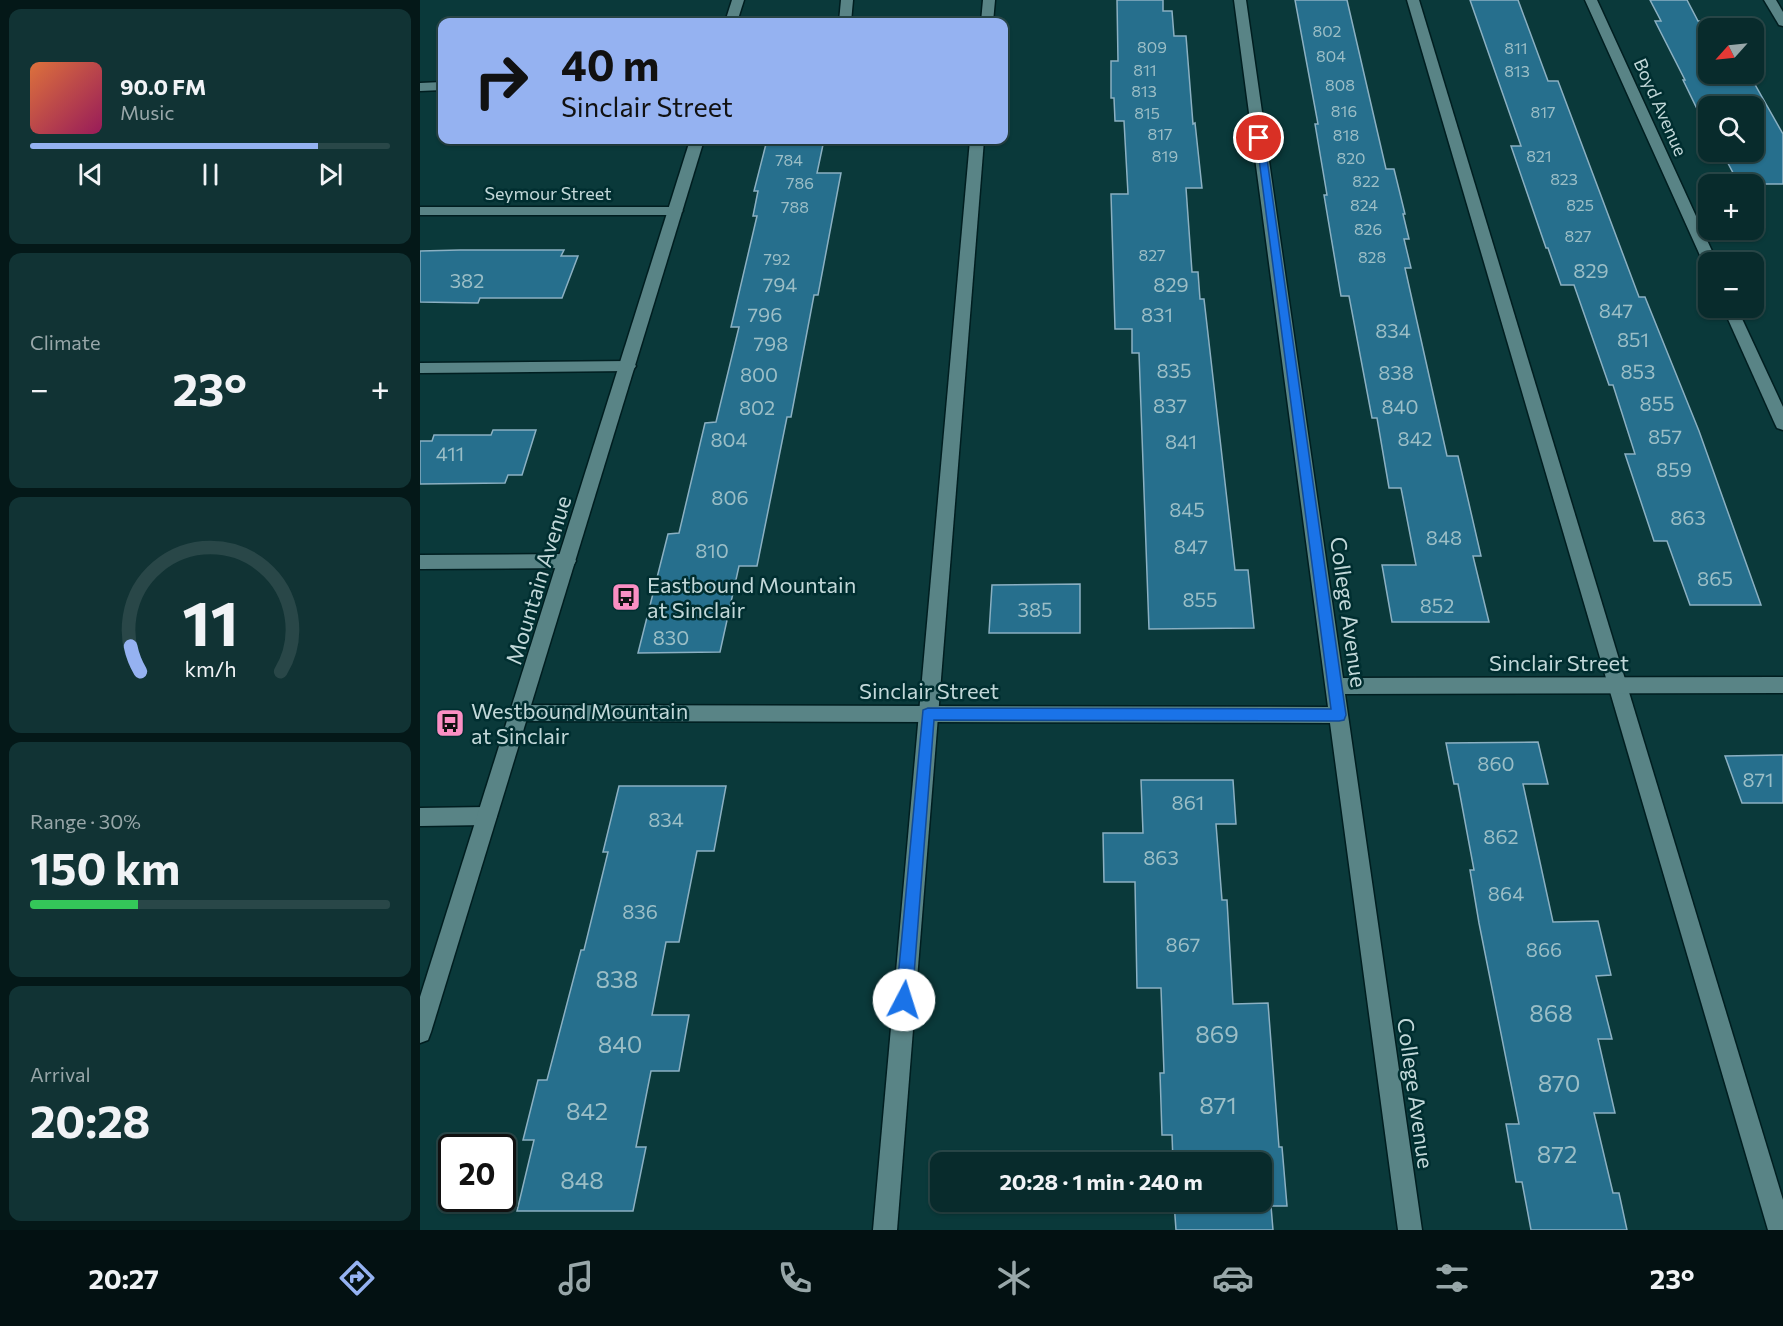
<!DOCTYPE html>
<html lang="en">
<head>
<meta charset="utf-8">
<style>
	body { margin:0; font-family:Commissioner,sans-serif; background:#113334; color:#f1f3f6; height:100vh; display:flex; flex-direction:column; font-size:22px; white-space:nowrap }
	* { box-sizing:border-box; margin:0 }
	p { font-size:20px; color:#98a7a9 }
	.icon { flex:none; width:33px; height:33px; fill:none; stroke:currentColor; stroke-width:2; stroke-linecap:round; stroke-linejoin:round }
	.map { position:relative; flex:1; overflow:hidden }
	.side { display:flex; flex-direction:column; gap:9px; padding:9px; background:#041818; width:420px }
	.side>* { flex:none }
	.hud { position:absolute; left:18px; top:18px; width:570px; height:126px; border-radius:12px; box-shadow:0 2px 4px #0004,0 0 0 2px #294748; background:#95b2f1; color:#111; overflow:hidden }
	.needle { width:39px; rotate:243deg }
	.tools { position:absolute; left:1278px; top:18px; display:grid; gap:12px }
	.tools a { display:grid; place-items:center; width:66px; height:66px; border-radius:12px; background:#082b2c; box-shadow:0 2px 4px #0004,0 0 0 2px #294748; font-size:30px }
	.speed { position:absolute; left:18px; top:1134px; display:flex; gap:12px; font-size:30px; font-weight:700; text-align:center }
	.speed>* { display:grid; place-content:center; width:78px; height:78px; border-radius:50%; background:#082b2c; box-shadow:0 2px 4px #0004,0 0 0 2px #294748; line-height:1 }
	.speed .limit { border:3px solid #111; border-radius:9px; background:#fff; color:#111 }
	.pin { position:absolute; display:grid; place-items:center; width:51px; height:51px; color:#fff; margin:-26px; border:3px solid #fff; border-radius:50%; box-shadow:0 2px 6px #0007 }
	.me { position:absolute; width:66px; margin:-33px; rotate:5deg; stroke-linejoin:round; filter:drop-shadow(0 0 4px #0008) }
	.turn { display:flex; align-items:center; gap:21px; height:126px; padding:0 24px; font-size:27px }
	.turn .icon { width:78px; height:78px; stroke-width:2.5 }
	.turn b { display:block; font-size:42px; line-height:51px }
	.big { font-size:45px; font-weight:700; line-height:1.1 }
	.side .tile { flex:1; display:flex; flex-direction:column; justify-content:center; gap:9px; min-width:0; padding:0 21px; border-radius:12px; background:#113334 }
	.side .dial { align-items:center; gap:0 }
	.dial svg { height:156px; overflow:visible; fill:none; stroke:#294748; stroke-width:7; stroke-linecap:round; text-anchor:middle }
	.dial text { fill:#f1f3f6; stroke:none }
	.song { display:flex; align-items:center; gap:18px }
	.cover { width:72px; height:72px; border-radius:9px; background:linear-gradient(135deg,hsl(20 70% 55%),hsl(330 70% 35%)) }
	.played { height:6px; border-radius:3px; background:linear-gradient(90deg,#95b2f1 80%,#294748 80%) }
	.keys { display:flex; justify-content:space-around; direction:ltr }
	.heat { display:flex; justify-content:space-between; align-items:center; font-size:33px; direction:ltr }
	.charge { height:9px; border-radius:4px; background:linear-gradient(90deg,#34c759 30%,#294748 0) }
	.trip { position:absolute; left:510px; top:1152px; width:342px; height:60px; border-radius:12px; background:#082b2c; box-shadow:0 2px 4px #0004,0 0 0 2px #294748; font-weight:700; line-height:60px; text-align:center }
	.tab-bar { display:flex; height:96px; justify-content:space-around; align-items:center; background:#031112; color:#98a7a9 }
	.tab-bar .icon { width:42px; height:42px }
	.tab-bar .current { color:#95b2f1 }
	.tab-bar b { font-size:27px; color:#f1f3f6 }
	main { display:flex; flex:1; min-height:0 }
	.map>svg:first-child { display:block }
	.building { fill:#266f8d; stroke:#8bb0c2; stroke-width:1.5 }
	.lines { fill:none; stroke-linecap:round; stroke-linejoin:round }
	.service-casing { stroke:#001e20; stroke-width:3 }
	.minor-casing { stroke:#001e20; stroke-width:3 }
	.secondary-casing { stroke:#001e20; stroke-width:3 }
	.service { fill:#598486; fill-rule:evenodd }
	.minor { fill:#598486; fill-rule:evenodd }
	.secondary { fill:#598486; fill-rule:evenodd }
	.route { fill:#1a73e8; stroke:#114b97; stroke-width:1.5 }
	.labels { text-anchor:middle; dominant-baseline:central; stroke-width:5; stroke-linejoin:round; paint-order:stroke }
	.far-number-label { font-size:16px; fill:#9bbec6 }
	.far-street-label { font-size:18px; fill:#c2d8d9; stroke:#002e30 }
	.number-label { font-size:20px; fill:#9bbec6 }
	.street-label { font-size:22px; fill:#c2d8d9; stroke:#002e30 }
	.poi-label { font-size:22px; fill:#c2d8d9; stroke:#002e30; text-anchor:start }
	.near-number-label { font-size:24px; fill:#9bbec6 }
</style>
</head>
<body>
<main>
<section class="side">
<div class="tile">
<div class="song"><i class="cover"></i><div><b>90.0 FM</b><p>Music</p></div></div>
<div class="played"></div>
<div class="keys"><svg class="icon" aria-label="previous" viewBox="0 0 24 24"><path d="M18 5L8 12l10 7zM5 5v14"/></svg><svg class="icon" aria-label="pause" viewBox="0 0 24 24"><path d="M8 5v14M16 5v14"/></svg><svg class="icon" aria-label="next" viewBox="0 0 24 24"><path d="M6 5l10 7-10 7zM19 5v14"/></svg></div>
</div>
<div class="tile"><p>Climate</p>
<div class="heat"><a>−</a><b class="big">23°</b><a>+</a></div>
</div>
<div class="tile dial"><svg viewBox="0 0 100 80">
<path d="M14 69A42 42 0 1 1 86 69"/>
<path d="M14 69A42 42 0 0 1 9 56" stroke="#95b2f1"/>
<text x="50" y="56" font-size="32" font-weight="700">11</text>
<text x="50" y="72" font-size="11">km/h</text>
</svg></div>
<div class="tile"><p>Range · 30%</p><b class="big">150 km</b><div class="charge"></div></div>
<div class="tile"><p>Arrival</p><b class="big">20:28</b></div>
</section>
<div class="map">
<svg width="1363" height="1230" viewBox="0 0 1363 1230">
	<rect width="100%" height="100%" fill="#0a393a"/>
	<g class="building">
		<polygon points="697,0 743,0 743,11 752,11 754,36 766,36 773,124 775,123 782,188 766,188 772,272 778,272 780,299 784,299 815,570 828,570 834,628 729,629 719,353 712,353 712,329 695,329 691,194 708,194 704,121 695,121 694,98 691,98 691,61 698,61"/>
		<polygon points="875,0 927,0 966,169 974,169 985,214 983,214 989,239 984,239 991,268 985,268 1027,456 1038,456 1061,556 1053,556 1069,622 972,622 962,565 996,565 981,488 969,488 957,418 952,418 929,296 921,296 904,195 907,195 895,124 898,124"/>
		<polygon points="1050,0 1098,0 1128,81 1138,81 1219,297 1225,297 1279,431 1341,605 1270,605 1247,541 1234,541 1205,454 1215,454 1193,385 1189,385 1154,285 1141,285 1128,248 1126,248 1091,146 1101,146"/>
		<polygon points="1230,0 1267,0 1278,21 1290,21 1294,28 1288,28 1288,74 1329,74 1363,134 1363,184 1319,184 1302,152 1334,152 1334,106 1288,106 1288,124 1286,119 1282,119 1263,80 1265,80 1235,21 1241,21"/>
		<polygon points="347,140 404,140 397,173 421,173 398,295 394,295 371,417 367,417 337,566 319,566 300,652 218,653 248,534 259,533 285,423 296,422 319,327 311,327 337,216 333,216 338,191 334,191"/>
		<polygon points="40,250 144,250 141,256 158,256 142,298 60,298 58,303 0,302 0,251"/>
		<polygon points="73,430 116,430 102,475 88,475 85,483 0,484 0,441 12,441 14,435 71,435"/>
		<polygon points="660,584 660,633 569,633 572,585"/>
		<polygon points="1118,742 1128,784 1103,784 1133,922 1178,921 1191,975 1176,976 1192,1039 1178,1039 1195,1113 1174,1113 1193,1193 1199,1193 1207,1230 1111,1230 1102,1182 1096,1182 1086,1124 1099,1124 1059,923 1050,870 1054,870 1038,784 1034,784 1026,743"/>
		<polygon points="1363,755 1363,803 1322,803 1305,756"/>
		<polygon points="721,780 813,780 816,824 796,824 802,900 807,900 813,1004 848,1003 859,1147 862,1147 867,1206 851,1206 853,1230 756,1230 754,1202 842,1202 842,1162 753,1162 752,1135 742,1135 740,1073 744,1073 741,988 717,988 715,882 684,882 683,833 723,833"/>
		<polygon points="199,786 306,786 294,851 277,851 259,942 246,942 232,1015 269,1015 259,1071 231,1071 216,1147 226,1147 213,1211 97,1211 114,1140 103,1140 118,1080 127,1080 161,950 164,950 188,852 183,852"/>
	</g>
	<g class="lines">
		<g class="service-casing">
			<g id="service">
				<polygon points="421,0 433,0 431,22 419,22"/>
				<polygon points="563,0 575,0 573,22 561,22"/>
				<polygon points="987,0 999,0 1363,1200 1363,1230 1348,1230"/>
				<polygon points="1344,0 1356,0 1363,12 1363,26 1359,25"/>
				<polygon points="22,82 22,90 0,91 0,83"/>
				<polygon points="550,140 564,140 477,1230 453,1230"/>
				<polygon points="208,361 213,362 216,366 213,370 208,371 0,373 0,363"/>
				<polygon points="67,807 74,810 77,816 74,822 67,825 0,826 0,808"/>
			</g>
		</g>
		<g class="minor-casing">
			<g id="minor">
				<polygon points="814,0 826,0 923,678 1363,677 1363,693 925,694 1002,1230 978,1230 910,723 100,721 93,719 90,713 93,707 100,705 908,707"/>
				<polygon points="1165,0 1177,0 1297,262 1288,262 1288,266 1283,262"/>
				<polygon points="0,207 256,207 263,211 256,215 0,215"/>
				<polygon points="1303,308 1317,308 1363,407 1363,430 1357,428 1355,424"/>
				<polygon points="147,554 153,556 156,561 153,566 147,568 0,569 0,555"/>
			</g>
		</g>
		<g class="secondary-casing">
			<g id="secondary">
				<polygon points="312,0 324,0 317,22 305,22"/>
				<polygon points="270,140 284,140 11,1032 8,1040 0,1043 0,997"/>
			</g>
		</g>
		<use href="#service" class="service"/>
		<use href="#minor" class="minor"/>
		<use href="#secondary" class="secondary"/>
	</g>
	<polygon class="route" points="836,136 844,138 926,715 924,720 919,721 514,720 492,1000 490,1006 484,1008 478,1006 476,1000 503,710 508,708 911,709"/>
	<defs>
		<g id="bus-square" transform="scale(1.5)"><rect x="-9" y="-9" width="18" height="18" rx="4" fill="#fb8fc4" stroke="#002e30"/><path d="M-5-6H5V4H4V6H2V4H-2V6H-4V4H-5ZM-3.5-4V0h7V-4ZM-3.5 1.2v1.5H-2V1.2ZM2 1.2v1.5H3.5V1.2Z" fill="#111"/></g>
	</defs>
	<g fill-rule="evenodd">
		<use href="#bus-square" x="206" y="597"/>
		<use href="#bus-square" x="30" y="723"/>
	</g>
	<g class="labels">
		<g class="far-number-label">
			<text x="907" y="30">802</text>
			<text x="732" y="46">809</text>
			<text x="1096" y="47">811</text>
			<text x="911" y="55">804</text>
			<text x="725" y="69">811</text>
			<text x="1097" y="70">813</text>
			<text x="920" y="84">808</text>
			<text x="724" y="90">813</text>
			<text x="924" y="110">816</text>
			<text x="1123" y="111">817</text>
			<text x="727" y="112">815</text>
			<text x="740" y="133">817</text>
			<text x="926" y="134">818</text>
			<text x="745" y="155">819</text>
			<text x="1119" y="155">821</text>
			<text x="931" y="157">820</text>
			<text x="369" y="159">784</text>
			<text x="1144" y="178">823</text>
			<text x="946" y="180">822</text>
			<text x="380" y="182">786</text>
			<text x="944" y="204">824</text>
			<text x="1160" y="204">825</text>
			<text x="375" y="206">788</text>
			<text x="948" y="228">826</text>
			<text x="1158" y="235">827</text>
			<text x="732" y="254">827</text>
			<text x="952" y="256">828</text>
			<text x="357" y="258">792</text>
		</g>
		<g class="far-street-label">
			<text transform="translate(1241 107) rotate(66)">Boyd Avenue</text>
			<text x="128" y="193">Seymour Street</text>
		</g>
		<g class="number-label">
			<text x="1171" y="270">829</text>
			<text x="47" y="280">382</text>
			<text x="360" y="284">794</text>
			<text x="751" y="284">829</text>
			<text x="1196" y="310">847</text>
			<text x="345" y="314">796</text>
			<text x="737" y="314">831</text>
			<text x="973" y="330">834</text>
			<text x="1213" y="339">851</text>
			<text x="351" y="343">798</text>
			<text x="754" y="370">835</text>
			<text x="1218" y="371">853</text>
			<text x="976" y="372">838</text>
			<text x="339" y="374">800</text>
			<text x="1237" y="403">855</text>
			<text x="750" y="405">837</text>
			<text x="980" y="406">840</text>
			<text x="337" y="407">802</text>
			<text x="1245" y="436">857</text>
			<text x="995" y="438">842</text>
			<text x="309" y="439">804</text>
			<text x="761" y="441">841</text>
			<text x="30" y="453">411</text>
			<text x="1254" y="469">859</text>
			<text x="310" y="497">806</text>
			<text x="767" y="509">845</text>
			<text x="1268" y="517">863</text>
			<text x="1024" y="537">848</text>
			<text x="771" y="546">847</text>
			<text x="292" y="550">810</text>
			<text x="1295" y="578">865</text>
			<text x="780" y="599">855</text>
			<text x="1017" y="605">852</text>
			<text x="615" y="609">385</text>
			<text x="251" y="637">830</text>
			<text x="1076" y="763">860</text>
			<text x="1338" y="779">871</text>
			<text x="768" y="802">861</text>
			<text x="246" y="819">834</text>
			<text x="1081" y="836">862</text>
			<text x="741" y="857">863</text>
			<text x="1086" y="893">864</text>
			<text x="220" y="911">836</text>
			<text x="763" y="944">867</text>
			<text x="1124" y="949">866</text>
		</g>
		<g class="street-label">
			<text transform="translate(118 580) rotate(-73)">Mountain Avenue</text>
			<text transform="translate(929 612) rotate(82)">College Avenue</text>
			<text x="1139" y="662">Sinclair Street</text>
			<text x="509" y="690">Sinclair Street</text>
			<text transform="translate(996 1093) rotate(82)">College Avenue</text>
		</g>
		<g class="poi-label">
			<text x="227" y="584">Eastbound Mountain<tspan x="227" dy="25">at Sinclair</tspan></text>
			<text x="51" y="710">Westbound Mountain<tspan x="51" dy="25">at Sinclair</tspan></text>
		</g>
		<g class="near-number-label">
			<text x="197" y="978">838</text>
			<text x="1131" y="1012">868</text>
			<text x="797" y="1033">869</text>
			<text x="200" y="1043">840</text>
			<text x="1139" y="1082">870</text>
			<text x="798" y="1104">871</text>
			<text x="167" y="1110">842</text>
			<text x="1137" y="1153">872</text>
			<text x="162" y="1179">848</text>
		</g>
	</g>
</svg>
<div class="tools">
<a><svg class="needle" viewBox="-14 -14 28 28"><path d="M0-13l5 13h-10z" fill="#e53935"/><path d="M0 13l5-13h-10z" fill="#98a7a9"/></svg></a>
<a><svg class="icon" aria-label="search" viewBox="0 0 24 24"><circle cx="10" cy="10" r="6"/><path d="M15 15l6 6"/></svg></a>
<a>+</a>
<a>−</a>
</div>
<div class="speed"><div class="limit">20</div></div>
<div class="pin" style="left:839px;top:138px;background:#d93025"><svg class="icon" aria-label="arrive" viewBox="0 0 24 24"><path d="M6 21V4h12l-3 4 3 4H6"/></svg></div>
<svg class="me" style="left:484px;top:1000px" viewBox="-20 -20 40 40"><circle r="19" fill="#fff"/><path d="M0-13L10 11 0 6-10 11z" fill="#1a73e8"/></svg>
<div class="trip">20:28 · 1 min · 240 m</div>
<div class="hud">
<div class="turn"><svg class="icon" aria-label="right" viewBox="0 0 24 24"><path d="M7 20v-9h11M14 6l5 5-5 5"/></svg><div><b>40 m</b>Sinclair Street</div></div>
</div>
</div>
</main>
<nav class="tab-bar">
<b>20:27</b>
<svg class="icon current" aria-label="directions" viewBox="0 0 24 24"><path d="M12 3l9 9-9 9-9-9zM9 14v-3h6M13 9l2 2-2 2"/></svg>
<svg class="icon" aria-label="music" viewBox="0 0 24 24"><path d="M9 18V5l10-2v13"/><circle cx="6" cy="18" r="3"/><circle cx="16" cy="16" r="3"/></svg>
<svg class="icon" aria-label="phone" viewBox="0 0 24 24"><path d="M5 4h4l2 5-3 2q2 4 5 5l2-3 5 2v4C11 20 4 13 5 4z"/></svg>
<svg class="icon" aria-label="climate" viewBox="0 0 24 24"><path d="M12 3v18M4 7l16 10M4 17L20 7"/></svg>
<svg class="icon" aria-label="car" viewBox="0 0 24 24"><path d="M5 17H2v-5l4-1 3-4h7l3 4 3 1v5h-3M9 17h6M6 11h13"/><circle cx="7" cy="17" r="2"/><circle cx="17" cy="17" r="2"/></svg>
<svg class="icon" aria-label="filters" viewBox="0 0 24 24"><path d="M4 7h16M4 17h16"/><circle cx="9" cy="7" r="2"/><circle cx="15" cy="17" r="2"/></svg>
<b>23°</b>
</nav>
</body>
</html>
